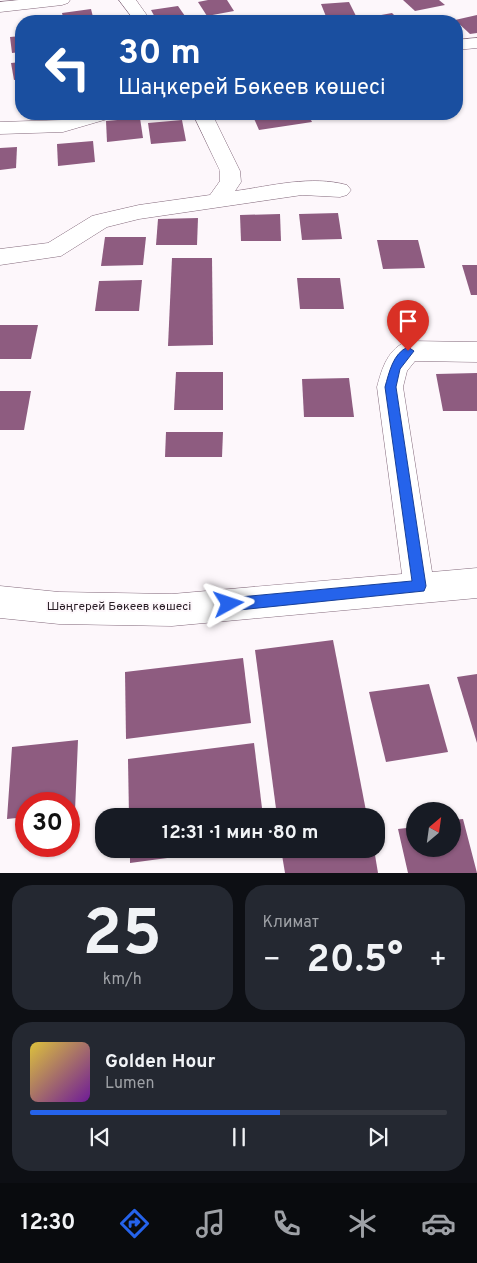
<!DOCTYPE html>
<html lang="ru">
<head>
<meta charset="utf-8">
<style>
	body { margin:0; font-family:Overpass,sans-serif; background:#242831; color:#f1f3f6; height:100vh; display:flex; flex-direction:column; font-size:19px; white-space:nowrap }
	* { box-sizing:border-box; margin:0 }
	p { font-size:16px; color:#9ea1a6 }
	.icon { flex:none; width:28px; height:28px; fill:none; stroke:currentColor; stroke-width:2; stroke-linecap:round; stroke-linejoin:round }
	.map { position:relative; height:873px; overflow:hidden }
	.side { display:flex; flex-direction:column; gap:12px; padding:12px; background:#0d0f14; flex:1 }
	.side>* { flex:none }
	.top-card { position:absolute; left:15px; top:15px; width:448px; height:105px; border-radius:20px; box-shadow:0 1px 4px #0004; background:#1a4fa0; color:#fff; overflow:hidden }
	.needle { width:32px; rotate:29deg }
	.controls { position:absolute; left:406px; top:802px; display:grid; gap:10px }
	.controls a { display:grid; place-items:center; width:55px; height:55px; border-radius:50%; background:#171b24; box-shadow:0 1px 4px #0004; font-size:25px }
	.speed { position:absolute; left:15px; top:792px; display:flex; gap:10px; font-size:25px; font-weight:700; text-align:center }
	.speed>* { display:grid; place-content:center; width:65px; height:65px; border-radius:50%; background:#171b24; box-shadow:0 1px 4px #0004; line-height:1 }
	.speed .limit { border:8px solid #d22; background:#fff; color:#111 }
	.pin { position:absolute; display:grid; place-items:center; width:42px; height:42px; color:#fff; margin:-51px -21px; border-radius:50% 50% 50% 0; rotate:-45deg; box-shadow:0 0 5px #0007 }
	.pin .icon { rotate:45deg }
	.me { position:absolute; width:55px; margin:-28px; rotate:85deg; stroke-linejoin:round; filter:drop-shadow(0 0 4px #0008) }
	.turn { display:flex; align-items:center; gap:18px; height:105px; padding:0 20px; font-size:22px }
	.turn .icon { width:65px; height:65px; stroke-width:2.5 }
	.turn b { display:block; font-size:35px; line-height:42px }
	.big { font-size:38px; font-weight:700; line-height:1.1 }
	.side .tile { flex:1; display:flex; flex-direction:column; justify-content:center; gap:8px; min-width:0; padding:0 18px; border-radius:20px; background:#242831 }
	.side .dial { align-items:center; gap:0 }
	.dial b { font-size:65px; line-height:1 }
	.song { display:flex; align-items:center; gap:15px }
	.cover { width:60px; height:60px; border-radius:8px; background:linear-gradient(135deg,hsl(50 70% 55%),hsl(280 70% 35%)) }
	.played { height:5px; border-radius:2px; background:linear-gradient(90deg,#2563eb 60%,#363941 60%) }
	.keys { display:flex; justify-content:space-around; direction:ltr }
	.heat { display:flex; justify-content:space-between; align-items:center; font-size:28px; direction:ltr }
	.side .tiles { flex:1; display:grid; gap:12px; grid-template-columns:1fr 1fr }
	.tile:last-child { grid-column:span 2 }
	.trip { position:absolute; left:95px; top:808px; width:290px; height:50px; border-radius:20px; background:#171b24; box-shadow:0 1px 4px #0004; font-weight:700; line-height:50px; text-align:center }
	.menu { display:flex; height:80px; justify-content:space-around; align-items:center; background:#090b0e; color:#9ea1a6 }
	.menu .icon { width:35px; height:35px }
	.menu .active { color:#2563eb }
	.menu b { font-size:22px; color:#f1f3f6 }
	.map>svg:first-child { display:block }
	.building { fill:#8e5c80 }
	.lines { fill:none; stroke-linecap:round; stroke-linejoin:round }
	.minor-casing { stroke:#83697b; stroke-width:1 }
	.minor { fill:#fff; fill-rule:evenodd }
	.route { fill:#2563eb; stroke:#184099 }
	.labels { text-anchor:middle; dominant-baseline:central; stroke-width:4; stroke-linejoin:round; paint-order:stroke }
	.street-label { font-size:12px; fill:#281d25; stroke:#fdf7fb }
</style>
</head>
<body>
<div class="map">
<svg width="477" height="873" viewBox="0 0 477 873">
	<rect width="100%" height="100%" fill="#fdf7fb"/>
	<g class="building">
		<polygon points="208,0 227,0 234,11 207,16 198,2"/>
		<polygon points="403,0 439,0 445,5 415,11"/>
		<polygon points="349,2 356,16 327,19 321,4"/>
		<polygon points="178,6 187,19 157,21 151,10"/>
		<polygon points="91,9 94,21 64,21 62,13"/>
		<polygon points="392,13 400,21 368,21 365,18"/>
		<polygon points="477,15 477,33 470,34 455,20"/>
		<polygon points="21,36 21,52 12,53 10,37"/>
		<polygon points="21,62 21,79 14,80 11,63"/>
		<polygon points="252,114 308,114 312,122 259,130"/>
		<polygon points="140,118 143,138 107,142 106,121"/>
		<polygon points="182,120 186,141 151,144 148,123"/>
		<polygon points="93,141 95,162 58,166 57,144"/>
		<polygon points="17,147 16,168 0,170 0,148"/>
		<polygon points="338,213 342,239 302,240 299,214"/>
		<polygon points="280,214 281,241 241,241 240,215"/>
		<polygon points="198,218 197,245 156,245 158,219"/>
		<polygon points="105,237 146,237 143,265 101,266"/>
		<polygon points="377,240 418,240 425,268 383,269"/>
		<polygon points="172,258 212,258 213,345 168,346"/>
		<polygon points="462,265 477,265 477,295 471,295"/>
		<polygon points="297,278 340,278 344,309 300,309"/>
		<polygon points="142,280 139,311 95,311 99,281"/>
		<polygon points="0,325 38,325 31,359 0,359"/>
		<polygon points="176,372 223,372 223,410 174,410"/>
		<polygon points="477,373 477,411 443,411 436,374"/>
		<polygon points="349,378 354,417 304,417 302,379"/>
		<polygon points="0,391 31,391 24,430 0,430"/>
		<polygon points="166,432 223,432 222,457 165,457"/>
		<polygon points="333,640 367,816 277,816 255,650"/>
		<polygon points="243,658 251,723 126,739 125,672"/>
		<polygon points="477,674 477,743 457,677"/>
		<polygon points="429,684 448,752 386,762 369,692"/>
		<polygon points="78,740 75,811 69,812 69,804 26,804 26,817 7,819 12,747"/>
		<polygon points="254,743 263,816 129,816 128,759"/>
		<polygon points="463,819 477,873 408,873 398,829 415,827 415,849 452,849 452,820"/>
		<polygon points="130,849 227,849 227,850 130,863"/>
		<polygon points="281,849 374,849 378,873 285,873"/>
	</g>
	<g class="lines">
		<g class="minor-casing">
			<g id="minor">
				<polygon points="19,0 70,0 68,3 62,5 0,12 0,2"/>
				<polygon points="119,0 136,0 151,21 135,21"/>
				<polygon points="477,38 477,48 456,50 456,40"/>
				<polygon points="84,114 114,114 111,118 63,132 0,134 0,122 62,120"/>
				<path d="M 193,114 L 212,114 L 240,171 L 241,182 L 235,191 C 271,186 311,175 347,185 L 351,190 L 347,195 L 340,197 L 302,195 L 139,219 L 107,227 L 61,256 L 0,265 L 0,249 L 48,243 L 92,216 L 100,214 L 139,205 L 210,195 L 220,181 L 220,171 Z"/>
				<path d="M 408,341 L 477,342 L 477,362 L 415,361 L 407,371 L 403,387 L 432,572 L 477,568 L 477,598 L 172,626 L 59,624 L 0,618 L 0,586 L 59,592 L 172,594 L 402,574 L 377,387 C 382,368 388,348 408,341 Z"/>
			</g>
		</g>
		<use href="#minor" class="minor"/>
	</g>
	<path class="route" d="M 408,347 L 414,351 L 400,369 L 396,387 L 426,586 L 424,591 L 229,611 L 224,609 L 222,604 L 224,600 L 229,598 L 412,581 L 385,387 C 389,373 393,353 408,347 Z"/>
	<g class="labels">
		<g class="street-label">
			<text x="119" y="607">Шәңгерей Бөкеев көшесі</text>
		</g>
	</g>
</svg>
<div class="controls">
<a><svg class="needle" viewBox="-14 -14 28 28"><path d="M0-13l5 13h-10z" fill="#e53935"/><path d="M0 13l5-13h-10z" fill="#9ea1a6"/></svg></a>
</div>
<div class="speed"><div class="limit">30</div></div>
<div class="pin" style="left:408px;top:351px;background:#d93025"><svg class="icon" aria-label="arrive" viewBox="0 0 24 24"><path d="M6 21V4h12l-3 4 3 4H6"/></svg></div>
<svg class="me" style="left:229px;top:604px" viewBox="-20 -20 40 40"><path d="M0-17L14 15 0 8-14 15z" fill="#2563eb" stroke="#fff" stroke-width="4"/></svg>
<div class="trip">12:31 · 1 мин · 80 m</div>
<div class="top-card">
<div class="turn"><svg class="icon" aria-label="left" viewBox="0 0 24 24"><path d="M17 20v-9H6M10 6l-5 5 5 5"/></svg><div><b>30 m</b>Шаңкерей Бөкеев көшесі</div></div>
</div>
</div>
<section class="side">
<div class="tiles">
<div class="tile dial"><b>25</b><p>km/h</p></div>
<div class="tile"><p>Климат</p>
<div class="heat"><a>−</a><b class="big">20.5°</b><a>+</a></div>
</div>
<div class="tile">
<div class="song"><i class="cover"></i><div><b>Golden Hour</b><p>Lumen</p></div></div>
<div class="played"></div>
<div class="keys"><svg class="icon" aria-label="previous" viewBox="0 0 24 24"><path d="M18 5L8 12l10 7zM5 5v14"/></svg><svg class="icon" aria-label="pause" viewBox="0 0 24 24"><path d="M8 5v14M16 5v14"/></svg><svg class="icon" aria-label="next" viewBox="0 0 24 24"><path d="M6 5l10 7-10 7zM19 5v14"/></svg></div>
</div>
</div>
</section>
<nav class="menu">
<b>12:30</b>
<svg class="icon active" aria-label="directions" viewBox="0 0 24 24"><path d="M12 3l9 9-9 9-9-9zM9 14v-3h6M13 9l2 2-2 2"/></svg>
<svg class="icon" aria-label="music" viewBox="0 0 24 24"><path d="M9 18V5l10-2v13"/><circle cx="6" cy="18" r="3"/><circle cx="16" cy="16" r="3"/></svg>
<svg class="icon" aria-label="phone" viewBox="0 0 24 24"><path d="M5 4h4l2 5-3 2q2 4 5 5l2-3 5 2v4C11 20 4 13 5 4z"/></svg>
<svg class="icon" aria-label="climate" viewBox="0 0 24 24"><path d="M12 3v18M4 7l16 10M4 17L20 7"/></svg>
<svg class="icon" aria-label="car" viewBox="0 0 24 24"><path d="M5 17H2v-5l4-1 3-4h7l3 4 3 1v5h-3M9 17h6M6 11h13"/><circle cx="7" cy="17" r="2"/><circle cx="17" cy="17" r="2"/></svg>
</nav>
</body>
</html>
